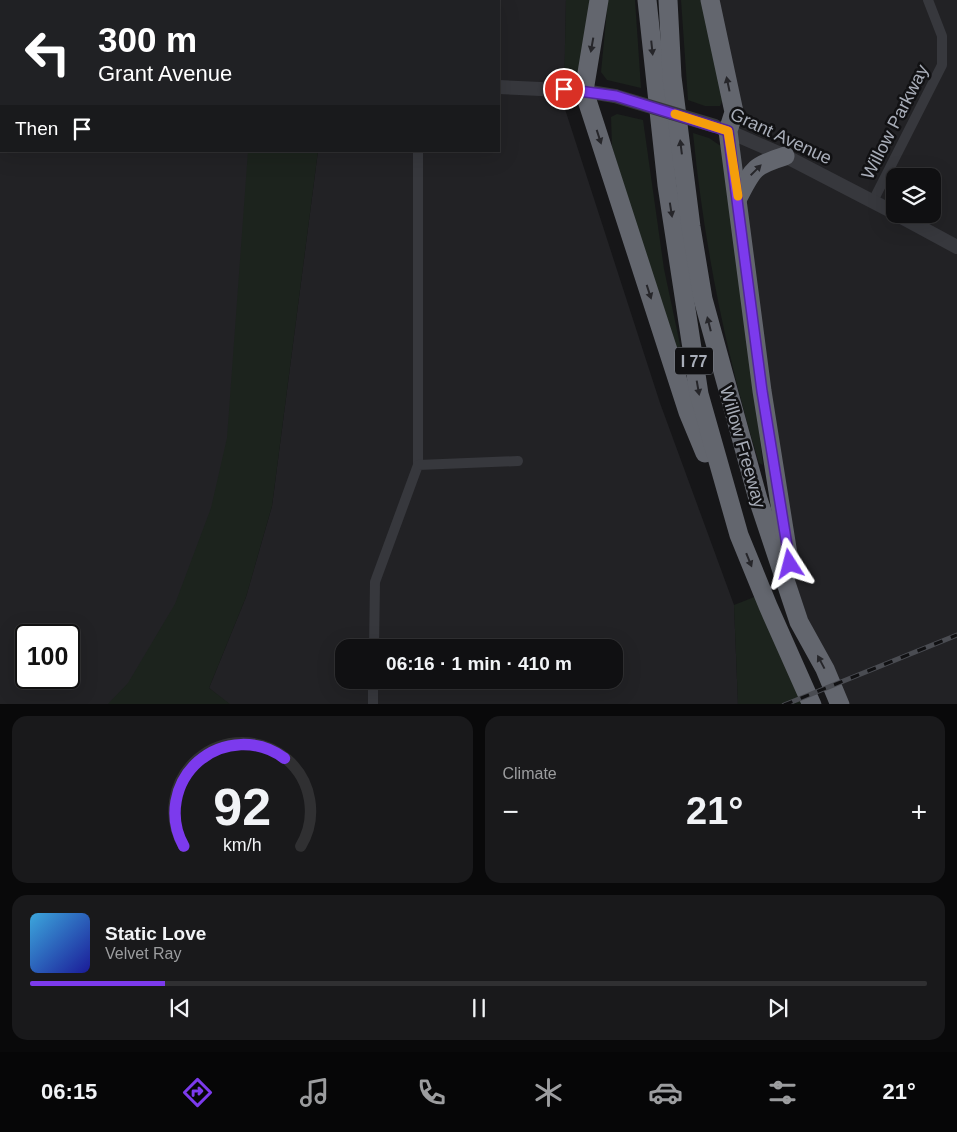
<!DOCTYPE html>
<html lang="en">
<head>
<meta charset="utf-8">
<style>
	body { margin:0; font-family:Helvetica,sans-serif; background:#19191b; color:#f1f3f6; height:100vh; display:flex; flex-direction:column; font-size:19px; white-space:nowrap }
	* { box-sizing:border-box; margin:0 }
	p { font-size:16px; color:#9c9d9f }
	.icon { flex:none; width:28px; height:28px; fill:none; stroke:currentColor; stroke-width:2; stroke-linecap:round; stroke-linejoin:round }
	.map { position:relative; height:704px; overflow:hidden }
	.sheet { display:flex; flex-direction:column; gap:12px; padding:12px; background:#09090a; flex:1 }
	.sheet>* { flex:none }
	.top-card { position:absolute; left:0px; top:0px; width:500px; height:152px; box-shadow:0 5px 20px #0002,0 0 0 1px #303032; background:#202124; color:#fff; overflow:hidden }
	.tools { position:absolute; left:886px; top:168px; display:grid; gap:10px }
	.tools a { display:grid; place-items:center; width:55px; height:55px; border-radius:10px; background:#101012; box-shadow:0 5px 20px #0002,0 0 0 1px #303032; font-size:25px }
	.speed { position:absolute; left:15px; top:624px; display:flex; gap:10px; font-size:25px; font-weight:700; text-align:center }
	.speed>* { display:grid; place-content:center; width:65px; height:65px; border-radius:50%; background:#101012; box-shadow:0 5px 20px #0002,0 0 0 1px #303032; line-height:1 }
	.speed .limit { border:2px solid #111; border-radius:8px; background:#fff; color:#111 }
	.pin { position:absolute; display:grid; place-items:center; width:42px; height:42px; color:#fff; margin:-21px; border:2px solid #fff; border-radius:50%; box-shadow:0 1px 5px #0007 }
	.me { position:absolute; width:55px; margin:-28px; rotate:351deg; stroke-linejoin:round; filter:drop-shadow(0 0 4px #0008) }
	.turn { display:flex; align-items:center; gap:18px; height:105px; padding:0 15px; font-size:22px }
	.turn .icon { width:65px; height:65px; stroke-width:2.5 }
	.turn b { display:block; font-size:35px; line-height:42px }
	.then { display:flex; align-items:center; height:48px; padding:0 15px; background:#0003; gap:10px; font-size:19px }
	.big { font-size:38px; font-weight:800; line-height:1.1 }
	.sheet .tile { flex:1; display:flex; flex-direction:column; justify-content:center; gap:8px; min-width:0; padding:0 18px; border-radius:15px; background:#19191b }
	.sheet .dial { align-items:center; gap:0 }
	.dial svg { height:130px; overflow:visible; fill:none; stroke:#303032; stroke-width:7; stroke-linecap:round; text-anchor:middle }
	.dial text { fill:#f1f3f6; stroke:none }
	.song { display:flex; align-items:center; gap:15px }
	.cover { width:60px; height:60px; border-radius:8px; background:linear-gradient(135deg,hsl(200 70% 55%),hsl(240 70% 35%)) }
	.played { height:5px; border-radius:2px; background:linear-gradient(90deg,#7c3aed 15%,#303032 15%) }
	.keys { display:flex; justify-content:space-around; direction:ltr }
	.heat { display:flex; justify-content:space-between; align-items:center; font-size:28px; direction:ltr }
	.sheet .tiles { flex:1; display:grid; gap:12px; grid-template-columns:1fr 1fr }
	.tile:last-child { grid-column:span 2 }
	.trip { position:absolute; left:335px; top:639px; width:288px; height:50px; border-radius:15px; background:#101012; box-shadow:0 5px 20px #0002,0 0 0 1px #303032; font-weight:800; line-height:50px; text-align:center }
	.tabs { display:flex; height:80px; justify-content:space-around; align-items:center; background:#060607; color:#9c9d9f }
	.tabs .icon { width:35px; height:35px }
	.tabs .on { color:#7c3aed }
	.tabs b { font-size:22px; color:#f1f3f6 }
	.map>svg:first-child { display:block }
	.built { fill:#222225; fill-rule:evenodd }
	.green { fill:#1c231d }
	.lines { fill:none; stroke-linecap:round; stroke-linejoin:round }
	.minor { stroke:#37383d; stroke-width:10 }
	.tertiary { stroke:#37383d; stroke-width:14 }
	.motorway { stroke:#63666e; stroke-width:19 }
	.rail-casing { stroke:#4a4c52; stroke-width:5 }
	.rail { stroke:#111113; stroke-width:3; stroke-dasharray:9; stroke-linecap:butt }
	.tertiary-bridge { stroke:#37383d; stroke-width:14 }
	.oneway { fill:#26262a }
	.route-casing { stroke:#51269a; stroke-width:12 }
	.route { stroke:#7c3aed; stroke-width:9 }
	.slow { stroke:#f59e0b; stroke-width:9 }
	.labels { text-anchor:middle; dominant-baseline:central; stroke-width:5; stroke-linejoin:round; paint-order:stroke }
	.shield { fill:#111113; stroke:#7b7e86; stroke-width:1 }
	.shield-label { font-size:16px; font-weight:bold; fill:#a8adb8 }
	.street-label { font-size:18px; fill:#a8adb8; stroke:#111113 }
</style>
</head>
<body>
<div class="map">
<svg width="957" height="705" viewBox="0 0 957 705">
	<rect width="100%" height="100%" fill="#161618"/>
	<g class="built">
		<path d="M 0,0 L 246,0 L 1,1 L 1,151 L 277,151 L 247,469 L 143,704 L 0,705 ZM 26,635 L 69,635 L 69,678 L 26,678 Z"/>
		<path d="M 337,0 L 566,0 L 564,106 L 660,403 L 734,605 L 738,704 L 230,705 L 209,688 L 246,597 L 272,506 L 318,151 L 499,151 L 499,1 ZM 344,648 L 614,648 L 614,680 L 344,680 Z"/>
		<path d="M 710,0 L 957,0 L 957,704 L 840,704 L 799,622 ZM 895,176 L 932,176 L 932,214 L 895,214 Z"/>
	</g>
	<g class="green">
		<polygon points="246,0 337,0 246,1"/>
		<polygon points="566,0 599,0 584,91 564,89"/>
		<polygon points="608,0 635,0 641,88 607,80 601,72"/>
		<polygon points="681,0 703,0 723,99 720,106 705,106 688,100"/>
		<polygon points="617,114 643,120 664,269 681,349 676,351 612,147 611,117"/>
		<path d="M 693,133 L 709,138 L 725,149 L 763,465 L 759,463 C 726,355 704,245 693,133 Z"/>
		<polygon points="248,151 318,151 272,506 246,597 209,688 230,704 108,704 128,683 175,604 211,508 227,438"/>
		<polygon points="762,594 812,704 738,704 734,605"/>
	</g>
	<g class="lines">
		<g class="minor">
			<polyline points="873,201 942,65 942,36 928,0"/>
			<polyline points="418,465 418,151"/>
			<polyline points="374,648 375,582 418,465 518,461"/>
			<polyline points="373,705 373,680"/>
		</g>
		<g class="tertiary">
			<polyline points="499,87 584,91 615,96"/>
			<polyline points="721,128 785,156 895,213"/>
			<polyline points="0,142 1,142"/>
			<polyline points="896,214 957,247"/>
		</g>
		<g class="motorway">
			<polyline points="599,0 584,91 688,412 705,453"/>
			<polyline points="647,0 667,185 699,394 739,535 768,606 812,705"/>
			<polyline points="668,0 672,77 691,227 703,299 758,499 799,622 825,669 840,705"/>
			<polyline points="710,0 734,112 728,131 762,391 790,567"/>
			<path d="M 738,198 C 753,169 753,166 785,156"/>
		</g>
		<g class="rail-casing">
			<polyline id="rail" points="784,705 957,635"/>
		</g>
		<use href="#rail" class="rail"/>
		<polyline class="tertiary-bridge" points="615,96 715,126"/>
	</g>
	<defs><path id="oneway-solid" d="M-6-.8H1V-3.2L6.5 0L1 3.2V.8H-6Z" transform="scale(1.25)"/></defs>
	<g class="oneway">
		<use href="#oneway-solid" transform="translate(592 45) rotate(100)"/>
		<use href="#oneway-solid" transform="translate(652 48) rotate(84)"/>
		<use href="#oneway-solid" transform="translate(728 84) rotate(-102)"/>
		<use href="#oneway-solid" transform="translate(599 137) rotate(72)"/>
		<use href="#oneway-solid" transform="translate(681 147) rotate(-97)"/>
		<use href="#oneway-solid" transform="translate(756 170) rotate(-45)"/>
		<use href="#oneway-solid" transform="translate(671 210) rotate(81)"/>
		<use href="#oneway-solid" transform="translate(649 292) rotate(72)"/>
		<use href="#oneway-solid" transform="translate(709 324) rotate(-104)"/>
		<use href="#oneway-solid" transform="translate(698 388) rotate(80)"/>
		<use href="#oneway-solid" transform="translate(749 560) rotate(68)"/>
		<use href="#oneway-solid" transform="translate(821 662) rotate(-118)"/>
	</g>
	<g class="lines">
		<g class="route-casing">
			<polyline id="route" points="564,89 616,96 728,131 762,391 790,564"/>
		</g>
		<use href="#route" class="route"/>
		<polyline class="slow" points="675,114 728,131 738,196"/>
	</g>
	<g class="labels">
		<rect class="shield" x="675" y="347.5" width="38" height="27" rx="4"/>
		<g class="shield-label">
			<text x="694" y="361">I 77</text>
		</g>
		<g class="street-label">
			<text transform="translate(895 122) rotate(-63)">Willow Parkway</text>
			<text transform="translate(781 136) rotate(25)">Grant Avenue</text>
			<text transform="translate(743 447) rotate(74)">Willow Freeway</text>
		</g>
	</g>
</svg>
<div class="tools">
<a><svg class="icon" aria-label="layers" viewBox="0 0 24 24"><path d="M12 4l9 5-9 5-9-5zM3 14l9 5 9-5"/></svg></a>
</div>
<div class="speed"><div class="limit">100</div></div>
<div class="pin" style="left:564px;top:89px;background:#d93025"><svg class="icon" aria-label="arrive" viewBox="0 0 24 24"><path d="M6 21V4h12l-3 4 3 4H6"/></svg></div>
<svg class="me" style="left:790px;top:564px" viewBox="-20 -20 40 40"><path d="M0-17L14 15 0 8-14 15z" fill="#7c3aed" stroke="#fff" stroke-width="4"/></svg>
<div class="trip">06:16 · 1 min · 410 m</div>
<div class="top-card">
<div class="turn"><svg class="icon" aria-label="left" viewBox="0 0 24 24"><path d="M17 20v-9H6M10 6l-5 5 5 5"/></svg><div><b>300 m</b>Grant Avenue</div></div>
<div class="then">Then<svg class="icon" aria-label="arrive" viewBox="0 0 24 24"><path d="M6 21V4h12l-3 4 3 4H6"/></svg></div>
</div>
</div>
<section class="sheet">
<div class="tiles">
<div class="tile dial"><svg viewBox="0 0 100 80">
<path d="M14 69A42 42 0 1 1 86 69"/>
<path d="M14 69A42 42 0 0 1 76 15" stroke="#7c3aed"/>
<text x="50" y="56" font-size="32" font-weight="700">92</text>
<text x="50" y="72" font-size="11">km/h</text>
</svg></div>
<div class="tile"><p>Climate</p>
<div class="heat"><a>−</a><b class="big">21°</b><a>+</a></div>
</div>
<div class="tile">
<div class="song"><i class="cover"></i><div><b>Static Love</b><p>Velvet Ray</p></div></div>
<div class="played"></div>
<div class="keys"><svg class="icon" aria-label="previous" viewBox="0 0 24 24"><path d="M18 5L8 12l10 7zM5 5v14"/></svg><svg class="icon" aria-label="pause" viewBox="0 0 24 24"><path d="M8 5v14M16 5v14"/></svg><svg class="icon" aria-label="next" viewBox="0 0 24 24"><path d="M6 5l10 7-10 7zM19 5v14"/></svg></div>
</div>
</div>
</section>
<nav class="tabs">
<b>06:15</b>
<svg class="icon on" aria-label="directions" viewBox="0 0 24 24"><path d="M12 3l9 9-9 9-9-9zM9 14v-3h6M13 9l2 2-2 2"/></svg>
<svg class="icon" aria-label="music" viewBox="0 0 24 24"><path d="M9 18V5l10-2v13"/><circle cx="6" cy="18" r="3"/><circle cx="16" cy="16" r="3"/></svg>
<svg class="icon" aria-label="phone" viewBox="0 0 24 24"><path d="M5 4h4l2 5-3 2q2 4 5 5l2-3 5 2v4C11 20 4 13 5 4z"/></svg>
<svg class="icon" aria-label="climate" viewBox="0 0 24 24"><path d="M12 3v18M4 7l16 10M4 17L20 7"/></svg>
<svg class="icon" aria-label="car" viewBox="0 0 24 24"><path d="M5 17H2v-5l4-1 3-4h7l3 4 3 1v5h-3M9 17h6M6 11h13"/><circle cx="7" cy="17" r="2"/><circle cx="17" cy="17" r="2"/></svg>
<svg class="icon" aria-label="filters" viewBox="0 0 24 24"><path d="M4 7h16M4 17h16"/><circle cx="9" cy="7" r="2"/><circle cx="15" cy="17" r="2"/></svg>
<b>21°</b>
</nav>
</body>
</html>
